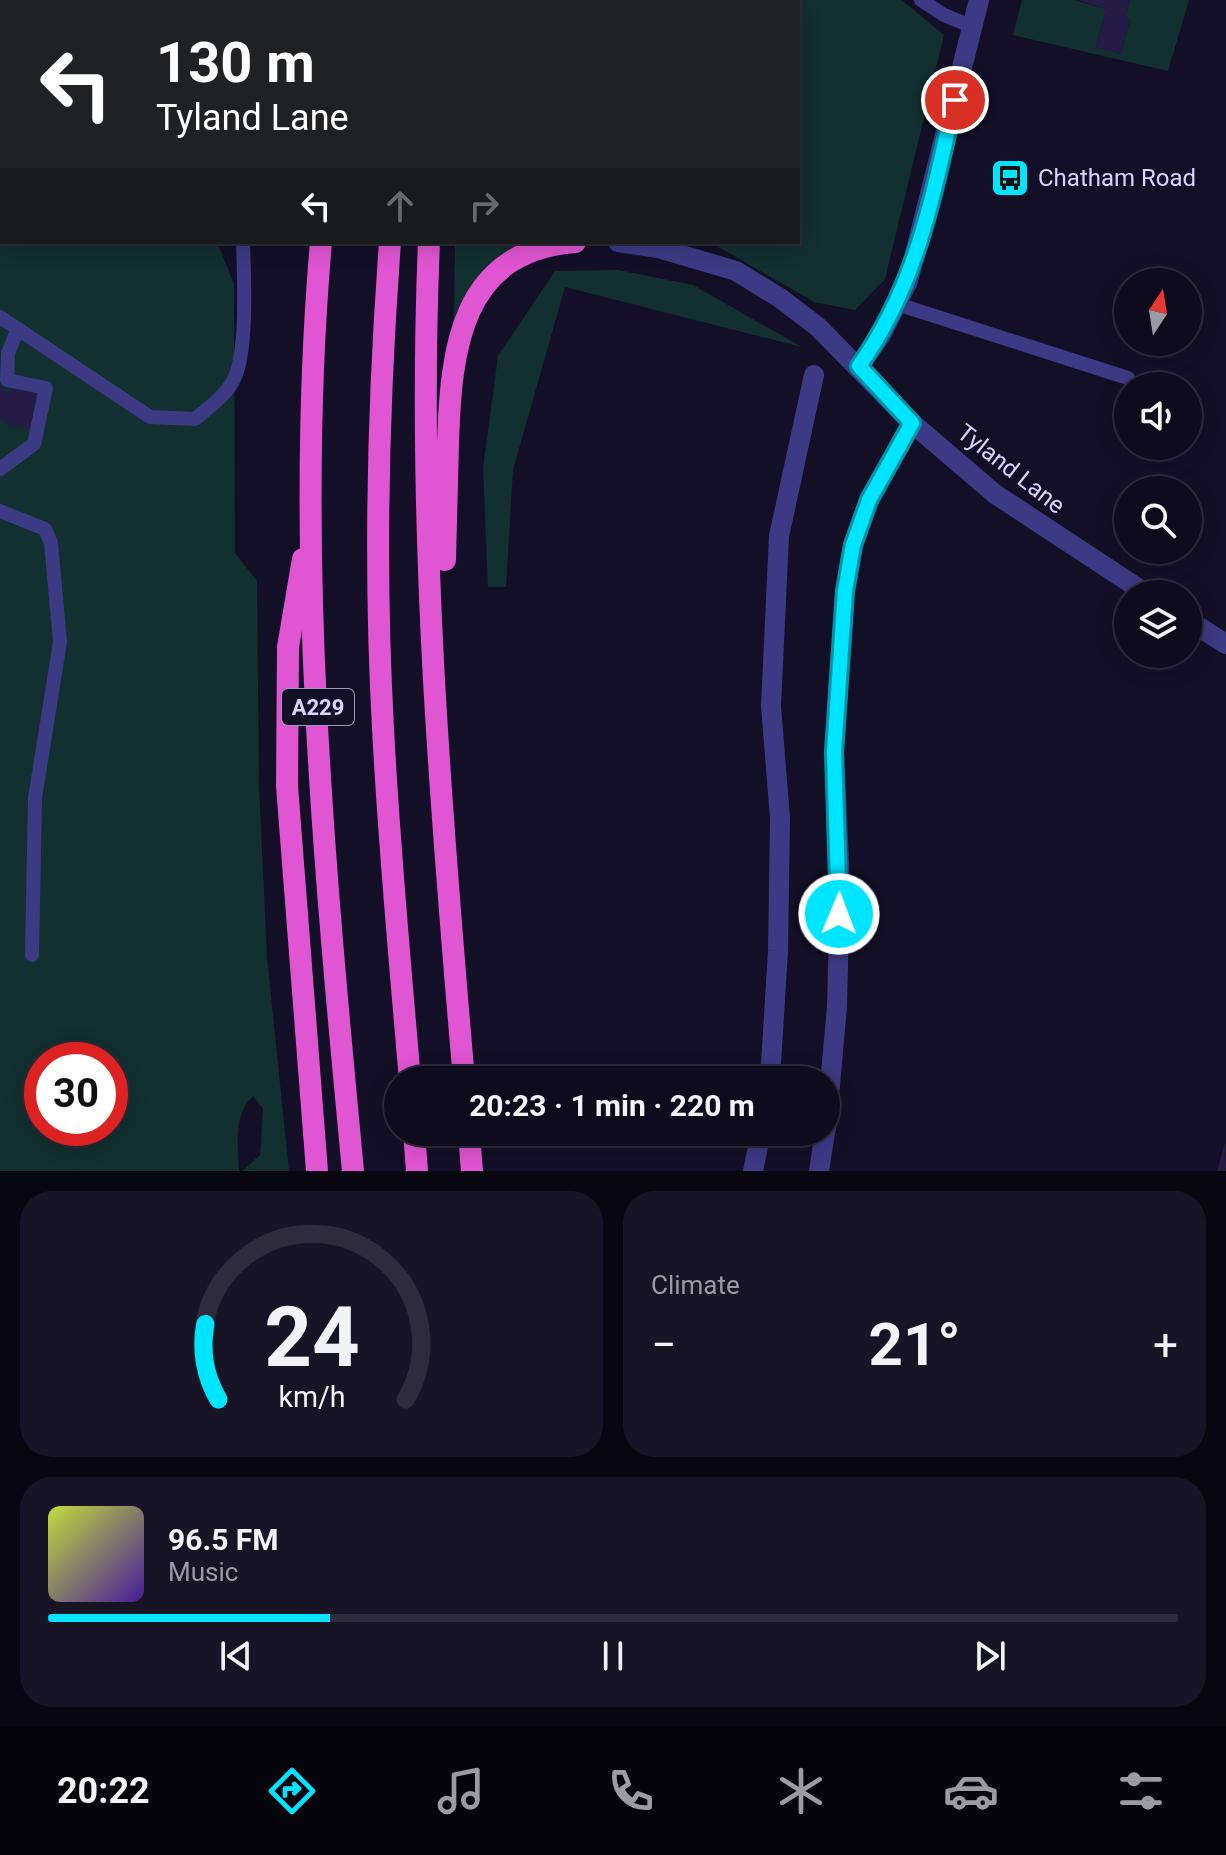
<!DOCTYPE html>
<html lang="en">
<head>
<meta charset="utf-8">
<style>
	body { margin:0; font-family:Roboto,sans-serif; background:#171425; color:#f1f3f6; height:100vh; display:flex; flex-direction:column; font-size:30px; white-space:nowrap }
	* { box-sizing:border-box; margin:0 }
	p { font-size:26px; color:#9b9ba3 }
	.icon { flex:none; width:44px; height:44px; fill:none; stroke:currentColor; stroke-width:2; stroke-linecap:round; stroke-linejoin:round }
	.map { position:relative; height:1171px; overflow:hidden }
	.side { display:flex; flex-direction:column; gap:20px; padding:20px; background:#08060f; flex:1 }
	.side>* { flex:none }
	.guide { position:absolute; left:0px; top:0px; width:800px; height:244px; box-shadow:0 4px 20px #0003,0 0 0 2px #2e2b3b; background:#202124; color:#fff; overflow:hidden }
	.needle { width:52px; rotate:12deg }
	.tools { position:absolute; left:1114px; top:268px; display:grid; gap:16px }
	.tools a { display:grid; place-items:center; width:88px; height:88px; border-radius:50%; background:#0e0b1c; box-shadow:0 4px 20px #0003,0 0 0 2px #2e2b3b; font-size:40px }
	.speed { position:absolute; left:24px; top:1042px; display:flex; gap:16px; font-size:40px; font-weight:700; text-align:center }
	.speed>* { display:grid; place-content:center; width:104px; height:104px; border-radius:50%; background:#0e0b1c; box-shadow:0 4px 20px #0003,0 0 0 2px #2e2b3b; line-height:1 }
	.speed .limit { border:12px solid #d22; background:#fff; color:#111 }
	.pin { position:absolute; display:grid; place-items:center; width:68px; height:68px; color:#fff; margin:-34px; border:4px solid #fff; border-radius:50%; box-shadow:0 2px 8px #0007 }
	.me { position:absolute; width:88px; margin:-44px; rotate:1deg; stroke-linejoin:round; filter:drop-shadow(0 0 6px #0008) }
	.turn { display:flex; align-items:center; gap:28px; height:168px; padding:0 24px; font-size:36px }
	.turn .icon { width:104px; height:104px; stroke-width:2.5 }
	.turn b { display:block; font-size:56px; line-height:68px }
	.lanes { display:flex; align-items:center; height:76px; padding:0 24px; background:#0003; justify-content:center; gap:40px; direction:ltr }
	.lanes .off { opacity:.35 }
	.big { font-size:60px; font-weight:700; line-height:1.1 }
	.side .widget { flex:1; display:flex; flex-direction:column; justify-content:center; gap:12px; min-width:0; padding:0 28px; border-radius:32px; background:#171425 }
	.side .dial { align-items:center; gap:0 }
	.dial svg { height:208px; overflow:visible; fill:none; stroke:#2e2b3b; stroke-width:7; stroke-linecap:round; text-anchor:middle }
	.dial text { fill:#f1f3f6; stroke:none }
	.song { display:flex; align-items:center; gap:24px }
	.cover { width:96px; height:96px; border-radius:12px; background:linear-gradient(135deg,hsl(70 70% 55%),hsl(260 70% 35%)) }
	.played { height:8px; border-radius:4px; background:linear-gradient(90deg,#00e5ff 25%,#2e2b3b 25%) }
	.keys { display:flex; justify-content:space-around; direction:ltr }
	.heat { display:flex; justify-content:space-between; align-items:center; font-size:44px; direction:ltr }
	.side .tiles { flex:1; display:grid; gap:20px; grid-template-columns:1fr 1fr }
	.widget:last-child { grid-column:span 2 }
	.trip { position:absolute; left:384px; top:1066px; width:456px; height:80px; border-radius:40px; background:#0e0b1c; box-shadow:0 4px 20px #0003,0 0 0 2px #2e2b3b; font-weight:700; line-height:80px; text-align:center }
	.tab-bar { display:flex; height:128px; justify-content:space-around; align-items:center; background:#06040b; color:#9b9ba3 }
	.tab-bar .icon { width:56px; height:56px }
	.tab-bar .active { color:#00e5ff }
	.tab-bar b { font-size:36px; color:#f1f3f6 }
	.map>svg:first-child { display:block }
	.green { fill:#12302f; fill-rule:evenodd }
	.building { fill:#241b47 }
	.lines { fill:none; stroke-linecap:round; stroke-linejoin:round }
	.service { stroke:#3d3a85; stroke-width:14 }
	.minor { stroke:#3d3a85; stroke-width:20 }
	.trunk { stroke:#e055d1; stroke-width:22 }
	.route-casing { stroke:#0095a6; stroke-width:20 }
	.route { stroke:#00e5ff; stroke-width:14 }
	.labels { text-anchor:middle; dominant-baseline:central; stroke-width:8; stroke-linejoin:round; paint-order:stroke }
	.shield { fill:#130f26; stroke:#9e99be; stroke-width:2 }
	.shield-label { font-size:22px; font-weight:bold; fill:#d9d4ff }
	.poi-label { font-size:24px; fill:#d9d4ff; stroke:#130f26; text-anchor:start }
	.street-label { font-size:24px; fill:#d9d4ff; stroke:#130f26 }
</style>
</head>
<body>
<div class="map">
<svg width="1226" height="1171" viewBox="0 0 1226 1171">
	<rect width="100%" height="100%" fill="#130f26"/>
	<g class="green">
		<path d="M 0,0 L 250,0 L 2,2 L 2,242 L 217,242 L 234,284 L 235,553 L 257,581 L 259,786 L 267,957 L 289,1171 L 242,1171 L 260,1155 L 263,1109 L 253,1096 C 233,1115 238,1145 239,1171 L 0,1171 ZM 42,1060 L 110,1060 L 110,1128 L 42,1128 Z"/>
		<polygon points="512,0 902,0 944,35 885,279 855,310 814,302 710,242 798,242 798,2"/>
		<polygon points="1022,0 1074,0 1106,9 1096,47 1121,54 1130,20 1125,18 1130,0 1189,0 1168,71 1013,35"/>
		<polygon points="455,242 527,242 494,263 454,322"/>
		<polygon points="618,270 693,285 802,347 565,287 513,470 506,587 488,587 483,468 498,356 555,271"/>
	</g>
	<g class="building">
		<polygon points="1077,0 1130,0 1125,18 1130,20 1121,54 1096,48 1106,9"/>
		<polygon points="0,386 11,393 12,388 37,393 30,429 4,424 5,420 0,419"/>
		<polygon points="1225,1142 1226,1171 1217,1171"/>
	</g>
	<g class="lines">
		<g class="service">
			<polyline points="921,0 944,15 973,27"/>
			<polyline points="271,2 271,0"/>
			<polyline points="897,304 1128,378"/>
			<path d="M 0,317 L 150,417 L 195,419 C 209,407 226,396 234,379 C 248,351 244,275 243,242"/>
			<polyline points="0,469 34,444 46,388 7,380 8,353 18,329"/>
			<polyline points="0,511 45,529 51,543 60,642 35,798 32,955"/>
		</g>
		<g class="minor">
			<polyline points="618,242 658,248 736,271 780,298 818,327 912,423 995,494 1147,594"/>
			<polyline points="859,366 881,335 908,281 979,0"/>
			<polyline points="1188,620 1226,644"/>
			<polyline points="770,1080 778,951 780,818 771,706 779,536 814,375"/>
			<polyline points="826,1129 837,1007 840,884 834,752 845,591 853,545 869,500 912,423"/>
			<polyline points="753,1171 761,1132"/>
			<polyline points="819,1171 825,1132"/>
		</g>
		<g class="trunk">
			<polyline points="347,2 347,0"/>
			<polyline points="414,2 414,0"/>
			<polyline points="439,2 439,0"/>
			<path d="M 321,242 C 294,548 324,866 353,1171"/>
			<path d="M 390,242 C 378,403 374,567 383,728 C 389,846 400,963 410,1080"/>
			<path d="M 429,242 C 417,521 440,802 464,1080"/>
			<polyline points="303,559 288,647 287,786 317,1171"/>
			<path d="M 445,560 C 446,521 447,482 448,443 C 451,350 460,251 575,242"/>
			<polyline points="414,1132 417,1171"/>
			<polyline points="469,1132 472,1171"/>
		</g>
	</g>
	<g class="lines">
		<g class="route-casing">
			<path id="route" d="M 839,914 L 834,752 L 845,591 L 853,545 L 869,500 L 912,423 L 859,366 C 918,283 932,197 955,100"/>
		</g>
		<use href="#route" class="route"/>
	</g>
	<defs>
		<g id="bus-square" transform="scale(2)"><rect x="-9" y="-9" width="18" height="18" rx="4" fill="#00e5ff" stroke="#130f26"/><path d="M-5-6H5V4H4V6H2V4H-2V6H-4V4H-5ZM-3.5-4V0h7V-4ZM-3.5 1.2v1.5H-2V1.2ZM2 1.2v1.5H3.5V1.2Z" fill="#111"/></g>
	</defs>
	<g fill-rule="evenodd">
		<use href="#bus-square" x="1010" y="178"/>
	</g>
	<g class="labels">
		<rect class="shield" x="282" y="689" width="72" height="36" rx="6"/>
		<g class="shield-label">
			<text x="318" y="707">A229</text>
		</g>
		<g class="poi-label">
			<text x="1038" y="178">Chatham Road</text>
		</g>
		<g class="street-label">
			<text transform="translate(1011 469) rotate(38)">Tyland Lane</text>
		</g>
	</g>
</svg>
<div class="tools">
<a><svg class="needle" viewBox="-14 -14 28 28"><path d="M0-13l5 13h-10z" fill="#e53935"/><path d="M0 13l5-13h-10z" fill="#9b9ba3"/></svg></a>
<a><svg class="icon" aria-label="sound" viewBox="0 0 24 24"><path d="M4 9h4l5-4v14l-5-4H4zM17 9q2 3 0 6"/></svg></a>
<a><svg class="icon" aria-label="search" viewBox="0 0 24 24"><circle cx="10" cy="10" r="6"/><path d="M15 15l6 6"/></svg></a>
<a><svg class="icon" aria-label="layers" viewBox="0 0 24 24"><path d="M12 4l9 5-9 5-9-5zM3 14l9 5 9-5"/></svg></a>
</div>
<div class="speed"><div class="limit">30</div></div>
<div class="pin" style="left:955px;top:100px;background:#d93025"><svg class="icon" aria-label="arrive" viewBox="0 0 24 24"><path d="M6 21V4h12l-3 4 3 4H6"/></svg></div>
<svg class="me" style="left:839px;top:914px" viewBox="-20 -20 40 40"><circle r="17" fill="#00e5ff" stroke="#fff" stroke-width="3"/><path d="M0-11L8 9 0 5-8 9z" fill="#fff"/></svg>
<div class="trip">20:23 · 1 min · 220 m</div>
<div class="guide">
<div class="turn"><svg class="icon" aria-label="left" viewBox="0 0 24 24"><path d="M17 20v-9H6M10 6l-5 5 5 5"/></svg><div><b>130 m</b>Tyland Lane</div></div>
<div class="lanes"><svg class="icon" aria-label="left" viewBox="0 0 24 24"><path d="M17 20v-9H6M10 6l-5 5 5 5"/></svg><svg class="icon off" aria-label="ahead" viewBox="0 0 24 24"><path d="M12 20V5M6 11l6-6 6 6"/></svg><svg class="icon off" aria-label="right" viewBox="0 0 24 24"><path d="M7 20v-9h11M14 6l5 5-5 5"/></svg></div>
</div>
</div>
<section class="side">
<div class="tiles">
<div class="widget dial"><svg viewBox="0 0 100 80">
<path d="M14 69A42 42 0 1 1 86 69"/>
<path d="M14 69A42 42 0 0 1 9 40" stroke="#00e5ff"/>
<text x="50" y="56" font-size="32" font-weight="700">24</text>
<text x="50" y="72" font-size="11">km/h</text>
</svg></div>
<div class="widget"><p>Climate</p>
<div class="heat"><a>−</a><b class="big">21°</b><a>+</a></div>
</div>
<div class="widget">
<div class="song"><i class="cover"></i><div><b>96.5 FM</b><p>Music</p></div></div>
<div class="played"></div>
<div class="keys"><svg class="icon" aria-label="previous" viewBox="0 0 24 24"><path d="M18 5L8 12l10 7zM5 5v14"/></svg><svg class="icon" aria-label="pause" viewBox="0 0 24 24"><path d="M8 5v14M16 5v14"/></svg><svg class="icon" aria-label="next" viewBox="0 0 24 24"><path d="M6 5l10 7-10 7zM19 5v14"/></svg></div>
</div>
</div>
</section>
<nav class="tab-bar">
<b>20:22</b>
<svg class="icon active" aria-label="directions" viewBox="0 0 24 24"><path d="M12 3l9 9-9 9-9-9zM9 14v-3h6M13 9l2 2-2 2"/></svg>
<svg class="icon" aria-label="music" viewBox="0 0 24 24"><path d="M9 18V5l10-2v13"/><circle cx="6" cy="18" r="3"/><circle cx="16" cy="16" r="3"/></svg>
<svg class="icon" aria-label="phone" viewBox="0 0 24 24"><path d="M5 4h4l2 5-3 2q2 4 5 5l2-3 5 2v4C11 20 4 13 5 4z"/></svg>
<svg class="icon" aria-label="climate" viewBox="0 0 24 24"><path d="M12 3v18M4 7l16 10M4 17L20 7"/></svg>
<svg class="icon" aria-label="car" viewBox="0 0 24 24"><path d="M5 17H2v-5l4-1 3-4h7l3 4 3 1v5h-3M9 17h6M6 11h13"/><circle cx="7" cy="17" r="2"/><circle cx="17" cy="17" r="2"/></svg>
<svg class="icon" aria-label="filters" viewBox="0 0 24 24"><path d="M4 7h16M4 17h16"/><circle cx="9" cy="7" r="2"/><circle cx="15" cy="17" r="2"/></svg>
</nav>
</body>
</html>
